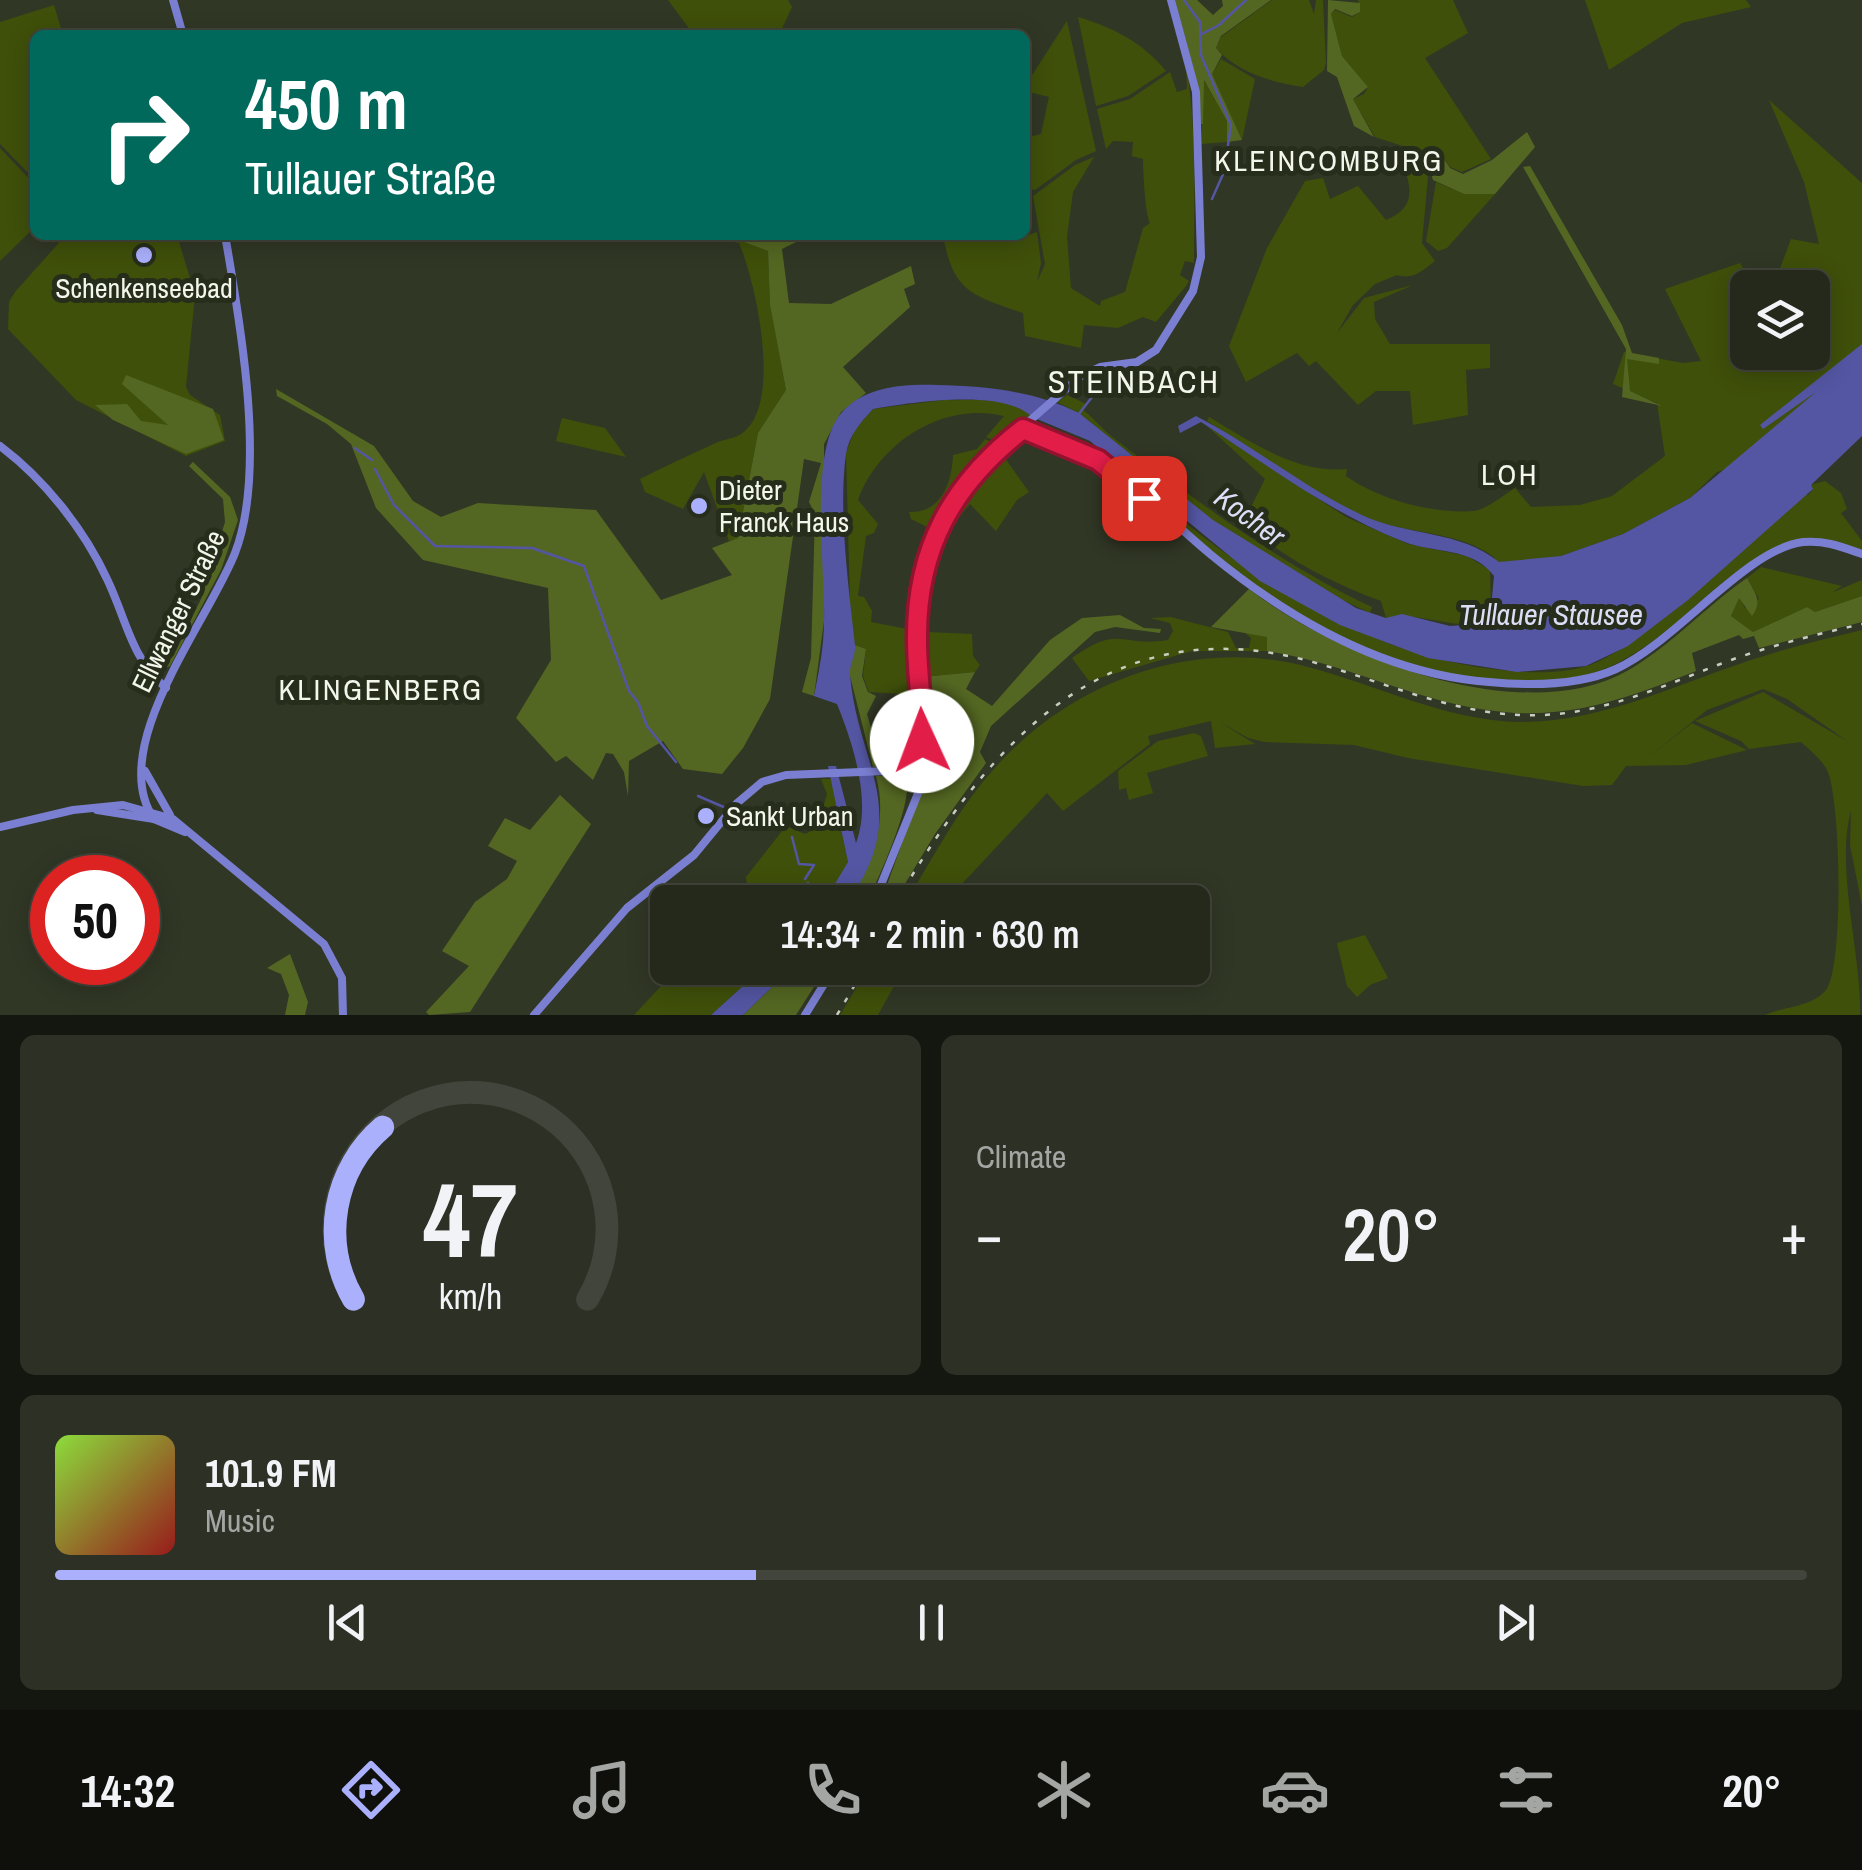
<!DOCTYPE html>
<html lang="en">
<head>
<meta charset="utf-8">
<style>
	body { margin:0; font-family:"Archivo Narrow",sans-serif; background:#2d3125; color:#f1f3f6; height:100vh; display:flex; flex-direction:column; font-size:38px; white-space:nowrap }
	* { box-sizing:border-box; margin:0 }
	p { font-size:32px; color:#a3a6a3 }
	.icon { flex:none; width:55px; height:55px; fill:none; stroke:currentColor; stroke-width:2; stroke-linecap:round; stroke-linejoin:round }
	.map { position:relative; height:1015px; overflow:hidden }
	.details { display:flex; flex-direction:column; gap:20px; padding:20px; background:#14170f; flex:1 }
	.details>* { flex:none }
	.banner { position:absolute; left:30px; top:30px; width:1000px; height:210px; border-radius:15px; box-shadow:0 5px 25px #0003,0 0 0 2px #42453b; background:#00695c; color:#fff; overflow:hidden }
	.tools { position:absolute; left:1730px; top:270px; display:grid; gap:20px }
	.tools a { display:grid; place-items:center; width:100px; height:100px; border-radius:15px; background:#25291c; box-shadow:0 5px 25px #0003,0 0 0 2px #42453b; font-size:50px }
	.speed { position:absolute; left:30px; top:855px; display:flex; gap:20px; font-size:50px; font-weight:700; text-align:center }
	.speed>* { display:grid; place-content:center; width:130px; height:130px; border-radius:50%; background:#25291c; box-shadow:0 5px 25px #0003,0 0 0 2px #42453b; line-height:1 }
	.speed .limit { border:15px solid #d22; background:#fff; color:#111 }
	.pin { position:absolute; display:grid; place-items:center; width:85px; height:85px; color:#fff; margin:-42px; border-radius:20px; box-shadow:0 5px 15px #0006 }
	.me { position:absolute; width:110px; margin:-55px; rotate:358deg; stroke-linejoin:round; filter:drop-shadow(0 0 8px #0008) }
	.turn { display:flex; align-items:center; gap:35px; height:210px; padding:0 50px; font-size:45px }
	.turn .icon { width:130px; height:130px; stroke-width:2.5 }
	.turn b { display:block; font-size:70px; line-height:85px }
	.big { font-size:75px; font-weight:600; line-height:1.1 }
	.details .tile { flex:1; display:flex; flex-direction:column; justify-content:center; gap:15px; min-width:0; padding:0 35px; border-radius:15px; background:#2d3125 }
	.details .dial { align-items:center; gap:0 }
	.dial svg { height:260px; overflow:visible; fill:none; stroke:#42453b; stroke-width:7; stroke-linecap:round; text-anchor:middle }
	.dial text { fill:#f1f3f6; stroke:none }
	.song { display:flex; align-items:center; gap:30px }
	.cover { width:120px; height:120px; border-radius:15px; background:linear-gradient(135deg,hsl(90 70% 55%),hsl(0 70% 35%)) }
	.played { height:10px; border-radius:5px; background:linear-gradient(90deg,#aab0fc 40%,#42453b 40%) }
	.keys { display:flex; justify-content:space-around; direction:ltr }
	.heat { display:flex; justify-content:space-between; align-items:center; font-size:55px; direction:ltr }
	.details .tiles { flex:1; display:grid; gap:20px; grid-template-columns:1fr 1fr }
	.tile:last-child { grid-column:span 2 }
	.trip { position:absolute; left:650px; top:885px; width:560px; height:100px; border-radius:15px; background:#25291c; box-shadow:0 5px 25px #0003,0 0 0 2px #42453b; font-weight:600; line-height:100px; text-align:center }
	.tabs { display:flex; height:160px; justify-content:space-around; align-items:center; background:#0f100b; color:#a3a6a3 }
	.tabs .icon { width:70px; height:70px }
	.tabs .selected { color:#aab0fc }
	.tabs b { font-size:45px; color:#f1f3f6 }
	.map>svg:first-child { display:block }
	.green { fill:#3f500a }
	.forest { fill:#546722 }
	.water { fill:#5456a3 }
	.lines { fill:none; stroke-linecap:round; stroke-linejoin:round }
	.stream { stroke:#5456a3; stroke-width:2.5 }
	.secondary { stroke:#7b7fd2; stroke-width:8 }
	.rail { stroke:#cacec2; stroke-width:2.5; stroke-dasharray:5 10; stroke-linecap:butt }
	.route-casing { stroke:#92132f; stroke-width:25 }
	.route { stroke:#e11d48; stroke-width:18 }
	.poi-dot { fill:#aab0fc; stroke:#272d1b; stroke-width:4 }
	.labels { text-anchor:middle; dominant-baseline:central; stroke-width:10; stroke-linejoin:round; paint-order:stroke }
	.poi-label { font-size:28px; fill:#f2f6eb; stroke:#272d1b; text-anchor:start }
	.street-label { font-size:28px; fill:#f2f6eb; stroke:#272d1b }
	.neighbourhood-label { font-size:30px; letter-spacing:2.5px; fill:#f2f6eb; stroke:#272d1b }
	.water-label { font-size:30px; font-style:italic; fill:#dbdef4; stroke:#272d1b }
	.quarter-label { font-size:32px; letter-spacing:2.5px; fill:#f2f6eb; stroke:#272d1b }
</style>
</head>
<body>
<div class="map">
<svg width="1862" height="1015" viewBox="0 0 1862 1015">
	<rect width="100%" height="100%" fill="#313725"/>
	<g class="green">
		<polygon points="668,0 788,0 792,7 779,35 694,35"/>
		<path d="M 1272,0 L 1309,0 L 1314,14 L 1316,0 L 1323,0 L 1326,63 L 1324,70 L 1303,87 C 1271,82 1238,73 1216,48 L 1221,37 Z"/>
		<polygon points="1358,0 1453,0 1468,33 1425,58 1491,159 1462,172 1450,167 1443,156 1427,160 1415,150 1375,137 1353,99 1364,94 1368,87 1342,56 1331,14 1335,10 1352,17 1360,12"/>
		<polygon points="1585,0 1746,0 1751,7 1682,23 1609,70"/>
		<polygon points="54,5 63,35 35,35 35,180 0,144 0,22"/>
		<path d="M 1078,17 C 1114,28 1142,42 1166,71 L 1128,96 L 1096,106 Z"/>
		<polygon points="1067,21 1096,151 1076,160 1035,190 1028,189 1025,138 1041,134 1049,97 1025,91 1025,86"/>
		<polygon points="1221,59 1255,79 1242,140 1212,74"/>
		<path d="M 1186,64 C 1197,129 1194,198 1194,263 L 1185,261 L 1180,275 L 1189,281 L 1186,286 L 1156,322 L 1143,317 L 1118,328 L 1084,325 L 1081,348 L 1025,336 L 1023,313 C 970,295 953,291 943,235 L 1025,232 L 1026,236 L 1037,232 L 1041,263 L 1037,282 L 1045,264 L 1033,196 L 1075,165 L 1094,157 L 1073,192 L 1067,237 L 1071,288 L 1100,306 L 1101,301 L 1125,292 L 1143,228 L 1150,223 C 1145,214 1143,169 1143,159 L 1132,156 L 1133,142 L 1113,141 L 1106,149 L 1097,109 L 1130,99 L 1170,72 L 1177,92 L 1187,89 Z"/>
		<polygon points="1203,79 1227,121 1227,142 1201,144"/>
		<path d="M 1769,100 L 1862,183 L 1862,431 L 1717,472 L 1690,498 L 1623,534 L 1561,556 L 1490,571 L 1491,608 L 1478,624 C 1446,627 1414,611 1386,618 L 1381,601 C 1331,583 1284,558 1243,523 L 1265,479 L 1207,426 L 1346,517 L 1408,544 L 1467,556 L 1485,567 L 1495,558 C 1460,530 1406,535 1365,517 C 1310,493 1258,452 1207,421 L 1209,417 C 1251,442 1297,474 1347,469 L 1346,476 C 1380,500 1433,514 1474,511 C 1487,509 1504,495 1515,488 L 1531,507 L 1580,505 L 1612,496 L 1665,456 L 1657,403 L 1613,384 L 1624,352 L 1683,363 L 1701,361 L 1665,289 L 1740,263 L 1754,287 L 1748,288 L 1748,352 L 1812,352 L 1812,288 L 1773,287 L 1791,239 L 1819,244 L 1804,182 Z"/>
		<polygon points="0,148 35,185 35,227 0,261"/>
		<path d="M 1418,159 L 1428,177 L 1422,243 L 1435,261 C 1422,271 1413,280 1397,275 L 1375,284 L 1353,305 L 1337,333 L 1364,298 L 1413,285 L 1374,302 L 1375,319 L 1390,344 L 1490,344 L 1490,368 L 1466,370 L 1468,415 L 1413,425 L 1410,391 L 1376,391 L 1358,405 L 1316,361 L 1309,366 L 1297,353 L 1246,382 L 1229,346 L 1267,248 L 1305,181 L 1323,178 L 1330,199 L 1358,186 L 1386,220 C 1415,208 1413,189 1402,163 Z"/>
		<polygon points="1436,182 1464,194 1495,194 1447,248 1438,251 1426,241"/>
		<polygon points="66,235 177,235 195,295 186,387 190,395 220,415 225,441 186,456 76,400 8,329 9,302 15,292"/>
		<path d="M 696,235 L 725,235 L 768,251 L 770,305 L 786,390 L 758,433 L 738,538 L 729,541 L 704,472 L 683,509 L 645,492 L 640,479 C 665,466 692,454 718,442 C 728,438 737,439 746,430 C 781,397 756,283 739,243 Z"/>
		<path d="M 1067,395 L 1086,404 L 1083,410 C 1093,417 1101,428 1111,436 C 1194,499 1278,563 1372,607 L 1370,613 L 1332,595 L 1212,520 L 1079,413 L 1057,402 Z"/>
		<path d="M 944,400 C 971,401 1012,395 1032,417 L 999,443 L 986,437 L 1004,416 C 944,401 879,442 858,500 L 878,524 L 874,533 L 866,536 L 858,596 L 864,597 L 872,611 L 871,622 L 907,629 L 909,637 L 914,584 L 925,536 L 928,542 L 914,602 L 918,695 L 869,692 L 863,676 L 866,649 L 855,645 L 851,637 L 846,453 L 855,429 L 873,409 Z"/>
		<polygon points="562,418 605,428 626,457 556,441"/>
		<path d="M 985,439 L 998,445 L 972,469 L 935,523 L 927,527 L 911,519 L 909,512 C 942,513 952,482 953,455 L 977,449 Z"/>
		<path d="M 1002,454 L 1029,492 L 1017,500 L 996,531 L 970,504 C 936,541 933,584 927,632 L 972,634 L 973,656 L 980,665 L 975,672 L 923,677 C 919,613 918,550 962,499 L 967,501 L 962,496 Z"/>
		<path d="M 1111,459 C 1217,556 1346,651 1492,669 C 1523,673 1559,675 1590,665 C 1645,645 1757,538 1803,494 L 1808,495 L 1813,489 L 1810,485 L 1825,481 L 1841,493 L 1847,509 L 1841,513 L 1862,541 L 1862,552 C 1736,505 1694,652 1580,676 C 1481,697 1360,658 1277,603 C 1217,564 1162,511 1106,466 Z"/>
		<polygon points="1761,567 1842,586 1831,593 1862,580 1862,596 1815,612 1807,607 1753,632 1731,616 1739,597 1745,608 1759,599 1747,578"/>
		<path d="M 1171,617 L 1228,632 L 1236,648 L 1249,648 L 1251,638 L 1244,632 L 1268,637 L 1267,651 L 1192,651 L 1089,681 L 1072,658 C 1121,623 1120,648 1168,640 L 1173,631 L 1170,623 L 1150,618 Z"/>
		<path d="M 1862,630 L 1862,906 L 1850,845 L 1851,811 C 1835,868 1862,956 1860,1015 L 1765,1015 C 1786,1006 1812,1007 1826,990 C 1844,968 1841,798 1827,770 C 1822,760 1810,750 1801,742 L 1749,749 L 1741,741 L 1695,721 L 1763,692 L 1847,741 L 1787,699 L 1763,689 L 1707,710 L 1646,759 L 1692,723 L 1747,750 L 1686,765 L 1626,766 L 1612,785 L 1583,786 L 1408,758 L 1354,745 L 1265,742 L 1248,738 L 1220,722 L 1255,744 L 1215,748 L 1211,721 L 1148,736 L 1150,744 L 1063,811 L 1047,793 L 945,902 L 906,902 C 933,858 958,809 993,770 C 1070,682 1192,636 1308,667 C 1377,685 1447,721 1520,722 C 1609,722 1683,680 1767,655 C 1798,645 1830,638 1862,630 Z"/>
		<polygon points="1194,733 1201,736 1208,756 1147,773 1153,793 1129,800 1126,788 1119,790 1118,771 1158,741"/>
		<polygon points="821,779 831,779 848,862 828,898 824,902 730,902 747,889 746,877 786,826 805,834 817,828 827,794"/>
		<polygon points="1365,935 1388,978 1370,985 1357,997 1347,986 1337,943"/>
		<polygon points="678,968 763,968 711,1015 634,1015"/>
		<polygon points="868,968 904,968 878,1015 840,1015"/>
	</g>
	<g class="forest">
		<polygon points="1175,0 1197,0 1213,15 1223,6 1222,0 1271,0 1221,36 1216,48 1222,55 1212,74 1242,140 1227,142 1227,121 1204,80 1203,124 1199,124 1194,71"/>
		<polygon points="1328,0 1360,3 1360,12 1352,16 1335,9 1331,14 1342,56 1368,87 1353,99 1374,137 1354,126 1337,77 1327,71"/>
		<polygon points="1527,132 1535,147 1495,194 1464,194 1433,180 1428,164 1433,156 1443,157 1450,168 1463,174 1492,160"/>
		<polygon points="1530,166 1622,325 1632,353 1659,358 1659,364 1627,359 1630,391 1662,406 1622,397 1626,349 1523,167"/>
		<polygon points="725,235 810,235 782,249 789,303 831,304 911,266 915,284 904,289 910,307 843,367 866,393 841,412 824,444 824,621 814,696 802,692 811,658 815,514 809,502 821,463 804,459 770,699 743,748 722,774 683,769 663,741 629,761 628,796 624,772 613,754 606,753 593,780 566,756 556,762 516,718 551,660 548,588 423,560 376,508 351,444 327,424 277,396 276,389 374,446 413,501 441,517 478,503 596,510 661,600 732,575 712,548 738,538 758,433 786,390 770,305 768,251"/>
		<polygon points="126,375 213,409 224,440 186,454 113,420 95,405 127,404 141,421 168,425 122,384"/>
		<polygon points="193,462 230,497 238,520 221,570 170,666 161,670 174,655 201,599 225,522 223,499 189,466"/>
		<path d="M 1747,578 C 1755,593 1763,601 1752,616 L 1739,598 L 1731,616 L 1753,632 L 1807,607 L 1815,612 L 1862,596 L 1862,622 L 1759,648 L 1754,636 L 1743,639 L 1739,635 L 1692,653 L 1696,671 C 1634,696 1572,719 1504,712 C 1422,705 1348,663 1267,651 L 1267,637 L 1211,627 L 1249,589 C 1335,656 1522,730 1627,671 C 1671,646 1705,607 1747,578 Z"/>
		<polygon points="1120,615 1144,628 1161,629 1160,633 1115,627 1095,632 991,726 980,752 986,763 935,834 894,902 881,902 922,787 937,774 940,722 923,677 975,672 966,689 992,706 1050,640 1082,618"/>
		<polygon points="855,645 866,649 862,676 868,692 876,696 867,714 881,761 904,755 916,700 912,758 906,766 873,767 849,672"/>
		<path d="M 905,775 C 917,795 878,880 867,902 L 848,902 C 873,866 888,821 876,776 Z"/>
		<polygon points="560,795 591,824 470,1012 429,1015 426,1012 469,966 442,951 475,902 507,879 517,861 488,846 505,818 530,830"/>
		<polygon points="290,954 308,1002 305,1015 285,1015 289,995 281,974 267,968"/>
		<polygon points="792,968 826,968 796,1015 743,1015"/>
	</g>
	<g class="water">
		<path d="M 1862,344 L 1862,436 L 1811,485 L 1813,489 L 1688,600 L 1628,646 L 1586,666 L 1517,672 L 1428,658 L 1340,625 L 1260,581 L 1090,441 L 1032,417 C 1004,388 911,402 873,409 C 861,422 849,435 846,454 C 838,511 849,589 855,645 C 856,655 849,665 850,675 C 858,767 913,809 848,902 L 824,902 L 848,862 L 828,766 L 836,766 L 856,843 C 872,801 853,744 837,704 L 814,696 C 819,671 824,647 824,620 C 826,569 807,446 844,410 C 868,386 904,384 937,385 C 986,386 1035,391 1079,413 L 1213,520 L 1356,608 L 1386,618 L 1402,614 L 1450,626 L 1478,624 L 1491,608 L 1494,576 C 1472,546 1433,554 1402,541 C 1329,512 1267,465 1201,422 L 1180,433 L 1178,426 L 1196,416 C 1253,445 1304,488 1362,515 C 1406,536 1460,530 1499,562 L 1561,556 L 1623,534 L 1690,498 L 1816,392 L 1763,429 L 1760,425 Z"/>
		<polygon points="763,968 792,968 743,1015 711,1015"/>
	</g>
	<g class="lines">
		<g class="stream">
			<polyline points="1184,0 1200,22 1201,55 1231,125 1224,172 1212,199"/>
			<polyline points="1202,34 1219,25 1246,0"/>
			<polyline points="1078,415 1103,383 1123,373"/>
			<polyline points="355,448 372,460"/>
			<polyline points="375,469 394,505 435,546 532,548 584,566 629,691 638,702 647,726 676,762"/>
			<polyline points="698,796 726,808"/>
			<polyline points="792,837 799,864 814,865 805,879"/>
			<polyline points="808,883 808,902"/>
			<polyline points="693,968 694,968"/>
		</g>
		<g class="secondary">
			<polyline points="173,0 183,35"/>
			<path d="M 1023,429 C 1047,442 1077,446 1100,461 C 1139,488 1174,524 1210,554 C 1289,619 1385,674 1489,682 C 1531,686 1578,686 1616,669 C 1676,642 1746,549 1803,542 C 1825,540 1842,547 1862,554"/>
			<path d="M 0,446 C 44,479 84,529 107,579 C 126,618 131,659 166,688"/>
			<circle cx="921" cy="771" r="10"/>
			<polyline points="916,763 923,724 916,640 919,589 929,546 942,516 994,452 1081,376 1100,367 1137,362 1156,350 1193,291 1201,257 1196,92 1171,0"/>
			<polyline points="145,771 170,815"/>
			<polyline points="97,810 154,819 185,832"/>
			<path d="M 154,819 C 105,748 209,620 235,553 C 267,471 240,321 225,235"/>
			<polyline points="0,827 73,810 123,805 173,819 324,944 342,978 343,1015"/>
			<polyline points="874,902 923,781"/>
			<polyline points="534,1015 627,908 694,855 736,804 762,782 786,775 911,770"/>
			<polyline points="805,1015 834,968"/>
		</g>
		<g class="rail">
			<path d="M 896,902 C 988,746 1105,606 1309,661 C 1386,682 1462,719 1543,715 C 1611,712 1669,683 1731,660 C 1773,645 1818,634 1862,624"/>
			<polyline points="837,1015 865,968"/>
		</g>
	</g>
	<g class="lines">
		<g class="route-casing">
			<path id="route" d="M 922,741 C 923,707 917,674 917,640 C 916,549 952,484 1023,429 L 1098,460 L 1144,498"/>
		</g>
		<use href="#route" class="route"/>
	</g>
	<g class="poi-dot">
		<circle cx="144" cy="255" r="10"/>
		<circle cx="699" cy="506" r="10"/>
		<circle cx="706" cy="816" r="10"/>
	</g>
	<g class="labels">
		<g class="poi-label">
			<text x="144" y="288" text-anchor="middle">Schenkenseebad</text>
			<text x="719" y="490">Dieter<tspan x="719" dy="32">Franck Haus</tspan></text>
			<text x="726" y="816">Sankt Urban</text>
		</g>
		<g class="street-label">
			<text transform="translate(178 611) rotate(-64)">Ellwanger Straße</text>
		</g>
		<g class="neighbourhood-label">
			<text x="1329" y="160">KLEINCOMBURG</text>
			<text x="1510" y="474">LOH</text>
			<text x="381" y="689">KLINGENBERG</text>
		</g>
		<g class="water-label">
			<text transform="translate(1250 516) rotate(36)">Kocher</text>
			<text x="1551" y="614">Tullauer Stausee</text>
		</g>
		<g class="quarter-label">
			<text x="1134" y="381">STEINBACH</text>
		</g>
	</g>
</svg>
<div class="tools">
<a><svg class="icon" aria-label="layers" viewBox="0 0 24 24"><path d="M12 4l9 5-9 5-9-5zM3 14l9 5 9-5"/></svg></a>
</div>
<div class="speed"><div class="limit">50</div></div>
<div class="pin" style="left:1144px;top:498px;background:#d93025"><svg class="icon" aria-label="arrive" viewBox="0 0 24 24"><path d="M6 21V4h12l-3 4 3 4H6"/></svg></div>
<svg class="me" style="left:922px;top:741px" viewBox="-20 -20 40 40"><circle r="19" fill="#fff"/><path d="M0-13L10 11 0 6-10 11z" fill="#e11d48"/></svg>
<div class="trip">14:34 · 2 min · 630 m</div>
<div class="banner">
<div class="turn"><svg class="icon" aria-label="right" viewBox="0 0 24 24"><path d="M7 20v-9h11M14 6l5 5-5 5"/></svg><div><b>450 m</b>Tullauer Straße</div></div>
</div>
</div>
<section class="details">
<div class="tiles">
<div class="tile dial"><svg viewBox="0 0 100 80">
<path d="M14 69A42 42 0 1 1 86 69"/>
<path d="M14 69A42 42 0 0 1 23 16" stroke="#aab0fc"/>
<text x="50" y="56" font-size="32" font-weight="700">47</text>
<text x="50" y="72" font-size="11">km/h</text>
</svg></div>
<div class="tile"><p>Climate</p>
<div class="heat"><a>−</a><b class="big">20°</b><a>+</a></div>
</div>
<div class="tile">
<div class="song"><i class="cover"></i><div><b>101.9 FM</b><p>Music</p></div></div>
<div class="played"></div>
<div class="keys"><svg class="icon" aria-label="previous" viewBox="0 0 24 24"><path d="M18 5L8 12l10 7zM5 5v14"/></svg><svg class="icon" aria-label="pause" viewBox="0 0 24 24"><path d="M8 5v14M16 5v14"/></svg><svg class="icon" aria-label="next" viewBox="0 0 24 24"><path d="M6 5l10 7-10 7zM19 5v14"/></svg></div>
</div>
</div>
</section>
<nav class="tabs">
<b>14:32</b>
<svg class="icon selected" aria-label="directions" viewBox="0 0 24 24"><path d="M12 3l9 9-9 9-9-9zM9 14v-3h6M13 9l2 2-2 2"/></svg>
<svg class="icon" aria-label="music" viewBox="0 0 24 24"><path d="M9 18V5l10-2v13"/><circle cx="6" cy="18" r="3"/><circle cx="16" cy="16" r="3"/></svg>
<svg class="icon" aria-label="phone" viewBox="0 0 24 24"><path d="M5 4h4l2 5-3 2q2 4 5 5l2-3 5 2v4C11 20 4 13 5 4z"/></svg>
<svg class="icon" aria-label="climate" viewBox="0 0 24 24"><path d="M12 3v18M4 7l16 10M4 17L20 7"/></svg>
<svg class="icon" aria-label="car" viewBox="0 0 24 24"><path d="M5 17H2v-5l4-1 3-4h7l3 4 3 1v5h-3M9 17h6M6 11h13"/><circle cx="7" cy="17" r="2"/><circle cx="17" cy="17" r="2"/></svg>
<svg class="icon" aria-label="filters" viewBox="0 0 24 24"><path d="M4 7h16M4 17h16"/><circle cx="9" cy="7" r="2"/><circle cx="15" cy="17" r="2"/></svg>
<b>20°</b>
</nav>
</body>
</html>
